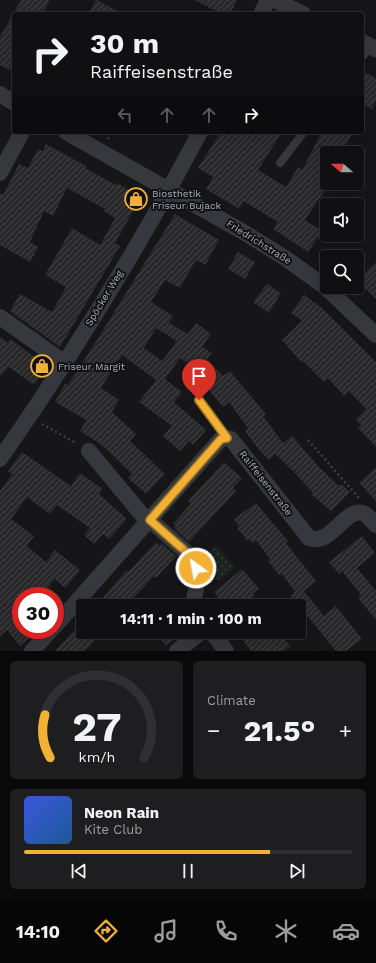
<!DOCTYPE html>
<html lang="en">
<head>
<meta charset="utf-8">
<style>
	body { margin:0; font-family:"Work Sans",sans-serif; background:#1e1e20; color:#f1f3f6; height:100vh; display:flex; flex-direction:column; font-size:15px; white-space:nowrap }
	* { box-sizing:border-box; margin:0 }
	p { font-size:13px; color:#9c9d9f }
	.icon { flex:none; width:22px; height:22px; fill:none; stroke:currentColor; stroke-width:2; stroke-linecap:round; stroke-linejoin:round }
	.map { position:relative; height:651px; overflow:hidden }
	.sheet { display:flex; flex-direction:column; gap:10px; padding:10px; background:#09090a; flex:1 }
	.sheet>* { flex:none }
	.hud { position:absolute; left:12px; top:12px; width:352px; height:122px; border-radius:4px; box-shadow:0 4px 16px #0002,0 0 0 1px #303032; background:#101012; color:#f1f3f6; overflow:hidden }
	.needle { width:26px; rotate:290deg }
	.fabs { position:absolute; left:320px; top:146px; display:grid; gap:8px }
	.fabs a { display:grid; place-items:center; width:44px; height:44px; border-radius:4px; background:#101012; box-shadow:0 4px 16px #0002,0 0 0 1px #303032; font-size:20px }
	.speed { position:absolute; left:12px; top:587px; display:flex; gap:8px; font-size:20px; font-weight:700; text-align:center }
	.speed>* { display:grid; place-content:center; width:52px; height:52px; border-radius:50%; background:#101012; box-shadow:0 4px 16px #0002,0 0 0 1px #303032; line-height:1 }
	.speed .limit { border:6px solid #d22; background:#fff; color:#111 }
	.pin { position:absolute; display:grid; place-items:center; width:34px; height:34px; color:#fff; margin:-41px -17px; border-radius:50% 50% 50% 0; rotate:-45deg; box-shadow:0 0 4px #0007 }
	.pin .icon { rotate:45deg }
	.me { position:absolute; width:44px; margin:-22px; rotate:328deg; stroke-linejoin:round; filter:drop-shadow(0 0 3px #0008) }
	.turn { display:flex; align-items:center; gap:14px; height:84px; padding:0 12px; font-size:18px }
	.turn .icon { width:52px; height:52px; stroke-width:2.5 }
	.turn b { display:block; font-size:28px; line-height:34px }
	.lanes { display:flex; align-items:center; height:38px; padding:0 12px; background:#0003; justify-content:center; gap:20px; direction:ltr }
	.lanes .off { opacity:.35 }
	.big { font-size:30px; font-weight:700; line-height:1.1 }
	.sheet .card { flex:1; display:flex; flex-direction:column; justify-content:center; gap:6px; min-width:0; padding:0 14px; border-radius:6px; background:#1e1e20 }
	.sheet .dial { align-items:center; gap:0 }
	.dial svg { height:104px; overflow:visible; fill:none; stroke:#303032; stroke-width:7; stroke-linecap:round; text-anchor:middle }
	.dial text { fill:#f1f3f6; stroke:none }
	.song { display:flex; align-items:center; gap:12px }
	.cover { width:48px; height:48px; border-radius:6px; background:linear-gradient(135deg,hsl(230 70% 55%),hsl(210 70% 35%)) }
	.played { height:4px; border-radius:2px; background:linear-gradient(90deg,#f2b134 75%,#303032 75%) }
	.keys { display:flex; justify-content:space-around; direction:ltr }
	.heat { display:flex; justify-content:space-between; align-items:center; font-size:22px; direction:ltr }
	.sheet .tiles { flex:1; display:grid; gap:10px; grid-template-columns:1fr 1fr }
	.card:last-child { grid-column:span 2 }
	.trip { position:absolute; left:76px; top:599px; width:230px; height:40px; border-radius:4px; background:#101012; box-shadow:0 4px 16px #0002,0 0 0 1px #303032; font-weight:700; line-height:40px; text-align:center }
	.tab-bar { display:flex; height:64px; justify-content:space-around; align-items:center; background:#060607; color:#9c9d9f }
	.tab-bar .icon { width:28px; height:28px }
	.tab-bar .on { color:#f2b134 }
	.tab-bar b { font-size:18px; color:#f1f3f6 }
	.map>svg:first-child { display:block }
	.park { fill:url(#park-dots) }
	.building { fill:url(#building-hatch); fill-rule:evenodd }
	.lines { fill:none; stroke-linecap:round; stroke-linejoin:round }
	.path { stroke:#3d3f44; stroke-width:2.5; stroke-dasharray:2 3; stroke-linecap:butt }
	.service { stroke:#37383d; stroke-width:8 }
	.minor { stroke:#37383d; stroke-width:16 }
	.route-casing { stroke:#9d7322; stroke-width:10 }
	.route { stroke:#f2b134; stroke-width:7 }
	.labels { text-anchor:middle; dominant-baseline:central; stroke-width:4; stroke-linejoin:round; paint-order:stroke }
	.poi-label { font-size:10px; fill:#a8adb8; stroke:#111113; text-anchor:start }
	.street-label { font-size:10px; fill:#a8adb8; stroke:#111113 }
</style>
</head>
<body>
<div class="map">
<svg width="376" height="651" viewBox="0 0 376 651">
	<defs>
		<pattern id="park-dots" width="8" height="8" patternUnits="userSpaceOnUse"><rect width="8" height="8" fill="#1c231d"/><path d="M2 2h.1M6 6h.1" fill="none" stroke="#3a403c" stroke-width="1.8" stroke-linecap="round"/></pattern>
		<pattern id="building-hatch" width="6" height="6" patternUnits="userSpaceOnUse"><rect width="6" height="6" fill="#29292c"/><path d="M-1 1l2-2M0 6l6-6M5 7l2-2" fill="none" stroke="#454548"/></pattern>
	</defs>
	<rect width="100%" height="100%" fill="#161618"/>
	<polygon class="park" points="216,545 235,567 219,581 200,559"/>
	<g class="building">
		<polygon points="21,0 50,0 42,14 14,14 14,61 9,70 0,65 0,37"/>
		<polygon points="96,0 97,0 123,14 89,14"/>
		<polygon points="195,0 237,0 230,14 221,14"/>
		<polygon points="366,73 376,78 376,101 372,109 362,104 362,80"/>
		<polygon points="221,132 282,132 258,170 286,187 298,167 302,170 322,132 353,132 342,153 327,153 327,187 305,220 322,231 308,252 273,229 278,222 243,201 239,209 206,189 213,177 198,168"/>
		<polygon points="46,144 86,166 85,168 116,185 117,183 141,197 115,243 120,246 60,347 10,311 20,294 52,312 66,287 45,275 72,228 100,245 115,218 104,211 105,209 67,188 53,216 44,211 30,242 38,247 30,262 0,245 0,193 3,195 19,164 28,168 38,149 43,151"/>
		<path d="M 175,214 L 219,240 L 205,265 L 196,260 L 180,288 L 165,280 L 151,302 L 173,316 L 169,323 L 188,334 L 196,323 L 211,334 L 202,347 L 212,353 L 207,359 L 223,376 L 230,371 L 266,414 L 263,416 L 283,443 L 292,436 L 319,467 L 339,486 L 341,484 L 350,492 L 331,511 L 311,494 L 313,493 L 295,473 L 275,454 L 269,460 L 259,450 L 245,431 L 248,428 L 229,402 L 223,407 L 208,389 L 212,385 L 200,372 L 180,358 L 165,379 L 182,392 L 174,402 L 206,430 L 193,445 L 189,441 L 180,451 L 163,436 L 172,426 L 139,402 L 156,380 L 122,355 L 101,388 L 119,400 L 112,412 L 136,434 L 130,441 L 165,474 L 146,494 L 128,478 L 132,474 L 102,445 L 80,431 L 86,420 L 55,402 L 65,384 L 68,385 L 97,340 ZM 156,328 L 177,341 L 162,361 L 144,348 Z"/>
		<polygon points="238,252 255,262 245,279 228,269"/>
		<polygon points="376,262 376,299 357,281"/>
		<polygon points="267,284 281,293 269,313 253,302"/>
		<polygon points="304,295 321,307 376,362 376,447 358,428 361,425 356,419 366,409 349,391 344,396 328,378 324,382 303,361 302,363 282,340 302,321 291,313"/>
		<polygon points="0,337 8,343 10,339 47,366 34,385 9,367 0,376"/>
		<polygon points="22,452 71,486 80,473 103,489 99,494 127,519 109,539 103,534 94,544 84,535 90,528 57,505 50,514 27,497 11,519 34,536 27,546 46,562 55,550 80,570 65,588 55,579 41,596 21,596 21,608 14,617 21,626 21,630 38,630 20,646 7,630 0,636 0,491 12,474 8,471"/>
		<polygon points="224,462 242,478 233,487 236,491 189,542 174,528 176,526 173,524 191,504 188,501"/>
		<polygon points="376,467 376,501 359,483"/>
		<polygon points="256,503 288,541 286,543 316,581 304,591 324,616 336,606 362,639 346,651 336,651 291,596 295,592 282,574 279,575 268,561 270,559 256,540 253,543 250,539 248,541 237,528 239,526 234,519"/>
		<polygon points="362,536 375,553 357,568 376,591 376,620 358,598 361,595 342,571 339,574 329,562"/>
		<polygon points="156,542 159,545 161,543 176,556 165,568 156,578 154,576 126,606 95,606 127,570 128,572"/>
		<polygon points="242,569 259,589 253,593 255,595 241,606 225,606 214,592"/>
		<polygon points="83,621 83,632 103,632 85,651 55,651"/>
		<polygon points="155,632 183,632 166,646"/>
		<polygon points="236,632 279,632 290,646 284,651 251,651"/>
	</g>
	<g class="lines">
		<g class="path">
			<polyline points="108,139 112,132"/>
			<polyline points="42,424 76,443"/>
			<polyline points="308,440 359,498"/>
		</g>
		<g class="service">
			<polyline points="362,57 371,47"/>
			<polyline points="280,163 304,132"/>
			<polyline points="199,400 227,438"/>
		</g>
		<g class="minor">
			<polyline points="275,0 303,14"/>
			<polyline points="261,14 268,0"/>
			<polyline points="362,42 376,49"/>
			<polyline points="0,94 14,103"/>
			<polyline points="66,132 245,233 285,258 324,286 376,335"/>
			<polyline points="0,173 22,132"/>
			<polyline points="0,317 65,363"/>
			<polyline points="89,451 148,522"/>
			<path d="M 0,459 C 72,356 141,244 200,132"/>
			<polyline points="150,520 193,558 198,577 193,606"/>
			<path d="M 55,626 L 221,439 L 227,438 L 231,439 L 309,538 C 332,547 346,504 365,514 C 369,517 373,522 376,525"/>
			<polyline points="212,632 226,651"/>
			<polyline points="32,651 51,630"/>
			<polyline points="177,651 201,632"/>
		</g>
	</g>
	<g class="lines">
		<g class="route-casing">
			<polyline id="route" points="196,568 193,558 150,520 221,439 227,438 199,400"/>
		</g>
		<use href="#route" class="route"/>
	</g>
	<defs>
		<g id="shop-ring" transform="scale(1.15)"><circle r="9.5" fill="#111113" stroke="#f2b134" stroke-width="1.5"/><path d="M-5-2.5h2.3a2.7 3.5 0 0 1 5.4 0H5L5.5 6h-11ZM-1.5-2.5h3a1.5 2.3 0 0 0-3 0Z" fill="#f2b134"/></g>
	</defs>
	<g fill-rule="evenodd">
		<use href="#shop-ring" x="136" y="199"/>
		<use href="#shop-ring" x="42" y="366"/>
	</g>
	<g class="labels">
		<g class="poi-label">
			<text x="152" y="193">Biosthetik<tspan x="152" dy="12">Friseur Bujack</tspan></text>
			<text x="58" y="366">Friseur Margit</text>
		</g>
		<g class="street-label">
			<text transform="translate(259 242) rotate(32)">Friedrichstraße</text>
			<text transform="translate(104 298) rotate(-59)">Spöcker Weg</text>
			<text transform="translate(266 483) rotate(52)">Raiffeisenstraße</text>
		</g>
	</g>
</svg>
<div class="fabs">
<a><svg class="needle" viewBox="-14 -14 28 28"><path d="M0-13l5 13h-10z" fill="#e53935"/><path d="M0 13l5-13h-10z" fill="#9c9d9f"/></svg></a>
<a><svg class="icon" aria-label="sound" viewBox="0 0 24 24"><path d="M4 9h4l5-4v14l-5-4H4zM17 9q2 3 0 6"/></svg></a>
<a><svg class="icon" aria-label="search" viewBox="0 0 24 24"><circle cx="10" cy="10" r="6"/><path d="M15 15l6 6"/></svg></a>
</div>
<div class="speed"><div class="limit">30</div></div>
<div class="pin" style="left:199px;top:400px;background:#d93025"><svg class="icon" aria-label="arrive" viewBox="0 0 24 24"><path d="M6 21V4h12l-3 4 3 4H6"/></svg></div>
<svg class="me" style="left:196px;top:568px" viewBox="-20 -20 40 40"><circle r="17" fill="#f2b134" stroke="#fff" stroke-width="3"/><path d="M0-11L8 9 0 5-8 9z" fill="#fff"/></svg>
<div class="trip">14:11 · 1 min · 100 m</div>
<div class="hud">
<div class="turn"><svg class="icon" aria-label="right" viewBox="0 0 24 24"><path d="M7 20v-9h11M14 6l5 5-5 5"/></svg><div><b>30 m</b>Raiffeisenstraße</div></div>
<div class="lanes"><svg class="icon off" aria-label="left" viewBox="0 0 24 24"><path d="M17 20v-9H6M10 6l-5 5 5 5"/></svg><svg class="icon off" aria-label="ahead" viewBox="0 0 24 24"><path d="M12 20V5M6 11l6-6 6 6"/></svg><svg class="icon off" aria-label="ahead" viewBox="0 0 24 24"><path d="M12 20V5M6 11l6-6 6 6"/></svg><svg class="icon" aria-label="right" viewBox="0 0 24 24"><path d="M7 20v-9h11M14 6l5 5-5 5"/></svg></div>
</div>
</div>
<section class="sheet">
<div class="tiles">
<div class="card dial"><svg viewBox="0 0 100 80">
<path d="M14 69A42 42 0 1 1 86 69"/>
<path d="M14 69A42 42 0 0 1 10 36" stroke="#f2b134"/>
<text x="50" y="56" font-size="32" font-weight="700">27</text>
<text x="50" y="72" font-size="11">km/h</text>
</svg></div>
<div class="card"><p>Climate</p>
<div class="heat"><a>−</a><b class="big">21.5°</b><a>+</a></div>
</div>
<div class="card">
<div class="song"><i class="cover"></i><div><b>Neon Rain</b><p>Kite Club</p></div></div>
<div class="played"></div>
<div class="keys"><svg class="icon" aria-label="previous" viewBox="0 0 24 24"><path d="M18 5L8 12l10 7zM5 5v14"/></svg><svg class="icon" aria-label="pause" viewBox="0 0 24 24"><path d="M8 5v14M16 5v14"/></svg><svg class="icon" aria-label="next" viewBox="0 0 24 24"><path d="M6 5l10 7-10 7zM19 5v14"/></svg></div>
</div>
</div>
</section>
<nav class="tab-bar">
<b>14:10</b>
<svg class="icon on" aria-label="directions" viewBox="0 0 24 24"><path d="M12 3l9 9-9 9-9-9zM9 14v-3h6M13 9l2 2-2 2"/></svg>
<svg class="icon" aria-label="music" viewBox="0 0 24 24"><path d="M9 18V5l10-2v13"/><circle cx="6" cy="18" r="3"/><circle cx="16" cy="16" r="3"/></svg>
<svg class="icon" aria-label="phone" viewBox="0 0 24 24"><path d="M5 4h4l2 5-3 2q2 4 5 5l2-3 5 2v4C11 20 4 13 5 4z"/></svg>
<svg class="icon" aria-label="climate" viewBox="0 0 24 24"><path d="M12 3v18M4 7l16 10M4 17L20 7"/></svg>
<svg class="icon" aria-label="car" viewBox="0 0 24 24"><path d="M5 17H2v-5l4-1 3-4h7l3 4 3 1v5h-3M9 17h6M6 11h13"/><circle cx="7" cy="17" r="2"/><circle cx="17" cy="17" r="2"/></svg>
</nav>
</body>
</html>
